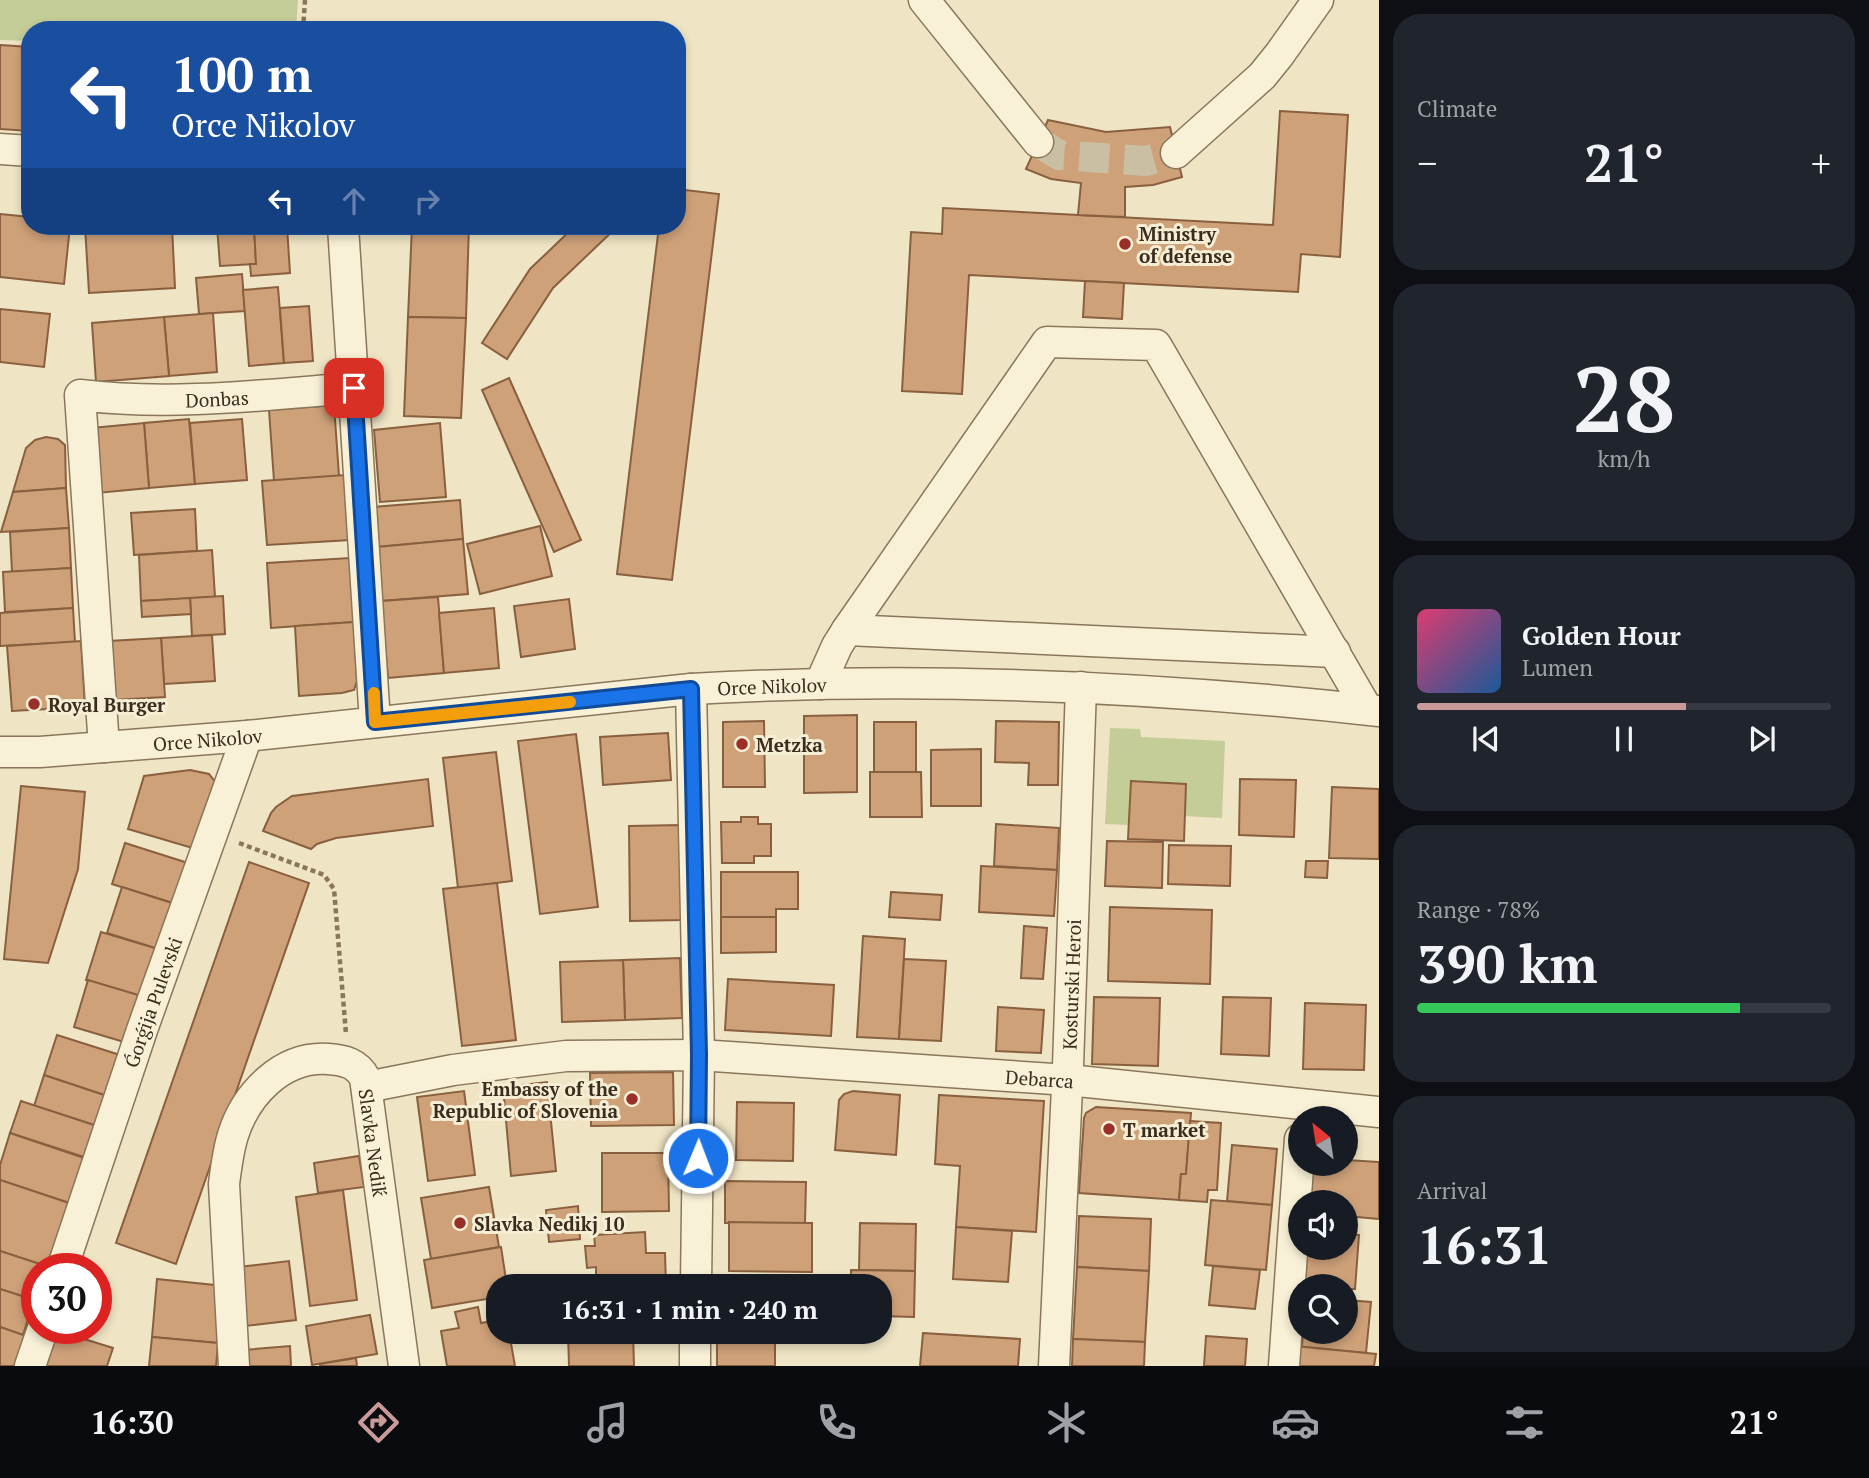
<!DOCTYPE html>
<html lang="en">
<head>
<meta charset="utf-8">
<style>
	body { margin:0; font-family:"PT Serif",serif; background:#20242c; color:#f1f3f6; height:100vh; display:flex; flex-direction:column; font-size:26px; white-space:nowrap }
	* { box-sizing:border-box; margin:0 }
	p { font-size:23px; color:#9ea1a6 }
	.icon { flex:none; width:38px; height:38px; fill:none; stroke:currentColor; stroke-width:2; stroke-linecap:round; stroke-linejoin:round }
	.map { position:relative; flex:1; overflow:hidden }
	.side { display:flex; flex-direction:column; gap:14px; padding:14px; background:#0d0f14; width:490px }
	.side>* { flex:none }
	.top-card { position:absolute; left:21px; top:21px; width:665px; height:214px; border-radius:28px; box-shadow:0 4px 10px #0003; background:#1a4fa0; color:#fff; overflow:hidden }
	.needle { width:46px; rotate:330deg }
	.controls { position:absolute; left:1288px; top:1106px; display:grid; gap:14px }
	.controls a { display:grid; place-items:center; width:70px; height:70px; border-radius:50%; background:#171b24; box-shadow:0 4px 10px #0003; font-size:35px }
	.speed { position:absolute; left:21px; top:1253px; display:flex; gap:14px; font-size:35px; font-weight:700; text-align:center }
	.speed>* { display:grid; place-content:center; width:91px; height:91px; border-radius:50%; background:#171b24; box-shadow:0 4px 10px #0003; line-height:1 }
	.speed .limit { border:10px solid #d22; background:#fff; color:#111 }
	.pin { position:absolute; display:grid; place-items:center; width:60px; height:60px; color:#fff; margin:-30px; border-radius:14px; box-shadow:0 4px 10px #0006 }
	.me { position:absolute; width:77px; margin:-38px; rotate:1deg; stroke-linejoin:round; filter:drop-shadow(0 0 5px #0008) }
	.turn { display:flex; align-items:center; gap:24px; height:147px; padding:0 35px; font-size:32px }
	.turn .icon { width:91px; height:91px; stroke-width:2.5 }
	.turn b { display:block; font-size:49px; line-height:60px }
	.lanes { display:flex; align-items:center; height:66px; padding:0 35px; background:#0003; justify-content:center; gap:35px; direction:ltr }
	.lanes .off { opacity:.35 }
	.big { font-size:52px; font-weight:700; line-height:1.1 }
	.side .card { flex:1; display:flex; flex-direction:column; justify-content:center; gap:10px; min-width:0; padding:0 24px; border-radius:28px; background:#20242c }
	.side .dial { align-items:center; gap:0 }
	.dial b { font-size:91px; line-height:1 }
	.song { display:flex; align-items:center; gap:21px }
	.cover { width:84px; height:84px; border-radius:10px; background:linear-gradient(135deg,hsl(340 70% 55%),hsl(210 70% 35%)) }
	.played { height:7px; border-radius:4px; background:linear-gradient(90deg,#ca9a9a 65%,#363941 65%) }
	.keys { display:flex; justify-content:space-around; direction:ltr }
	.heat { display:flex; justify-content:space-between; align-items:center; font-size:38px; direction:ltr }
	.charge { height:10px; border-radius:5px; background:linear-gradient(90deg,#34c759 78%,#363941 0) }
	.trip { position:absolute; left:486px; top:1274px; width:406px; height:70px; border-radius:28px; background:#171b24; box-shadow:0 4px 10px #0003; font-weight:700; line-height:70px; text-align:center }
	.dock { display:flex; height:112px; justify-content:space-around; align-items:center; background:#090b0e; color:#9ea1a6 }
	.dock .icon { width:49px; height:49px }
	.dock .active { color:#ca9a9a }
	.dock b { font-size:32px; color:#f1f3f6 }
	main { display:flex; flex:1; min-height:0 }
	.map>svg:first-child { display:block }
	.green { fill:#c4cd97 }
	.building { fill:#cea179; stroke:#89603f; stroke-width:2 }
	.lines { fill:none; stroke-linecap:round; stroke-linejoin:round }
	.minor-tunnel { stroke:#cbbfa3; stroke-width:30; stroke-dasharray:30 15; stroke-linecap:butt }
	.minor-casing { stroke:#8a765a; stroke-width:33 }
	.path { stroke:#8a765a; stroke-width:4.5; stroke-dasharray:5 3.5; stroke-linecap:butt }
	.minor { stroke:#f9f1d7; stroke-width:30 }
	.route-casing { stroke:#114b97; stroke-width:18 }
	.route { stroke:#1a73e8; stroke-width:12 }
	.slow { stroke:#f59e0b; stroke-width:12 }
	.poi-dot { fill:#9a2e29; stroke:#f6eed4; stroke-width:2.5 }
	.labels { text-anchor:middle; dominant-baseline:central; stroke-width:6; stroke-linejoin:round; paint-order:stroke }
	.poi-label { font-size:19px; font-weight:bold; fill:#3a2d1e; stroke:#f6eed4; text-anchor:start }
	.street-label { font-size:19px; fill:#3a2d1e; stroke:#f6eed4 }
</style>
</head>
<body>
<main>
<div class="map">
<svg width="1379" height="1366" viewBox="0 0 1379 1366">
	<rect width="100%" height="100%" fill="#efe4c4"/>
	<g class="green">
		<polygon points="0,0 298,0 296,30 30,30 30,41 0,40"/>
		<polygon points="1110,728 1140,729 1141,737 1225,741 1222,818 1185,816 1186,784 1131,781 1128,825 1105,824"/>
	</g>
	<g class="building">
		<polygon points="0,45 30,47 30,131 0,129"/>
		<polygon points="1280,111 1348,115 1340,257 1301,254 1298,292 969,275 962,394 902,391 911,232 942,234 943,208 1273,225"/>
		<polygon points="1048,120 1106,132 1170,127 1182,177 1153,185 1125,187 1125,217 1078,215 1081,183 1051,179 1026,169"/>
		<polygon points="677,189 719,194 672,580 617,574 659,226 677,226"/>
		<polygon points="0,214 30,217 30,226 70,226 64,284 0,277"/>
		<polygon points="85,226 172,226 175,288 89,293"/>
		<polygon points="217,226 254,226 256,264 220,266"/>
		<polygon points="254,226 287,226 290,273 251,276 250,264 256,264"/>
		<polygon points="412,226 469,226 466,318 408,317"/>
		<polygon points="575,226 618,226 553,288 507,359 482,343 530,269"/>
		<polygon points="242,274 245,311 199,314 196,278"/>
		<polygon points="1085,281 1124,283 1122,319 1083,317"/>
		<polygon points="278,287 284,363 249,366 243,290"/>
		<polygon points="309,306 313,361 284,363 280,308"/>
		<polygon points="0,309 50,314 44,367 0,362"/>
		<polygon points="213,313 217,372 169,376 164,317"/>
		<polygon points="164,317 169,376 96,382 92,323"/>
		<polygon points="408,317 466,318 461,418 404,416"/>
		<polygon points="509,378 581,540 554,552 482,390"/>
		<polygon points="334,405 339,476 274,481 269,410"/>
		<polygon points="189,419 195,484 149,488 144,423"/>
		<polygon points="242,419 247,480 195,484 190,423"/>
		<polygon points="144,423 149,488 97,493 92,428"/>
		<polygon points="440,423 446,497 380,502 374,430"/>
		<polygon points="46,437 58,439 65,445 66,488 13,492 26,448 35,440"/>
		<polygon points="345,475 350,540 267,545 262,481"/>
		<polygon points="66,488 69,528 1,532 13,492"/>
		<polygon points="460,500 463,539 377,547 373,507"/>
		<polygon points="195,509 197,551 134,555 131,513"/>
		<polygon points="540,526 552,576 480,594 467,544"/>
		<polygon points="69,528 71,568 12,572 10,532"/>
		<polygon points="463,539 468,594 381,601 377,547"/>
		<polygon points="212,550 215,597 141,601 139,555"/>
		<polygon points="350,558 354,622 271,628 267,563"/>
		<polygon points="71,568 73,608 5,612 3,572"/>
		<polygon points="223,596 225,634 192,636 190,598"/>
		<polygon points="438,597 444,673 388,678 381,601"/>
		<polygon points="190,598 191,614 142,617 141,601"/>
		<polygon points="569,599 575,649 521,657 514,606"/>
		<polygon points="73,608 75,642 0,646 0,613"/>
		<polygon points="494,608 499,668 444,673 439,613"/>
		<polygon points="354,622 357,681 354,690 342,693 299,696 295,626"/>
		<polygon points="212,635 215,681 164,684 161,638"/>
		<polygon points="161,638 165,697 113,700 109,641"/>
		<polygon points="81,641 85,707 12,711 7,646"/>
		<polygon points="857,715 857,792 804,793 804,716"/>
		<polygon points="764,721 765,787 723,787 723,722"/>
		<polygon points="996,721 1059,722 1058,785 1028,785 1029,763 995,762"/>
		<rect x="874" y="722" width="42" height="50"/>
		<polygon points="668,733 671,780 603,785 600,737"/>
		<polygon points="576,734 598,907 540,914 518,741"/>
		<polygon points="981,749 981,806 931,806 931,750"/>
		<polygon points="496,752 512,881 458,888 443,758"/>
		<polygon points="190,770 209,774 216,783 196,849 128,829 144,776"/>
		<polygon points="870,772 921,772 922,817 870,817"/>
		<polygon points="428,779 433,826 336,838 317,844 311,849 263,831 271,813 276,807 292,796"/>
		<polygon points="1240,779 1296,780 1294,837 1239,835"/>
		<polygon points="1131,781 1186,784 1184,841 1128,839"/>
		<polygon points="21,786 85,792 78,869 48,963 4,959"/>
		<polygon points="1332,787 1379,789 1379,859 1329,858"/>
		<polygon points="741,817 758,817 758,824 771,824 771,856 754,856 754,863 722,863 721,822 741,822"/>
		<polygon points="996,824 1059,828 1057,870 994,866"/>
		<polygon points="681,825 682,920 630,921 629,826"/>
		<polygon points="1107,841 1163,842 1162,888 1105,886"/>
		<polygon points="125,843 191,864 179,905 112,884"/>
		<polygon points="1169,845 1231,846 1230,886 1168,884"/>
		<polygon points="1306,861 1328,861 1327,878 1305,877"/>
		<polygon points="249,862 309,883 176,1264 116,1243"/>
		<polygon points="981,866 1057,870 1054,916 979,912"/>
		<polygon points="721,872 798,872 798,909 776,909 776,917 721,917"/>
		<polygon points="497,883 516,1040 462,1046 443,889"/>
		<polygon points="122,887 172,903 158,949 107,933"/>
		<polygon points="891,892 942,895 940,920 889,917"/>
		<polygon points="1110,907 1212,910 1210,984 1108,981"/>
		<polygon points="721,917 776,917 776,952 721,953"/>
		<polygon points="1024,926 1047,928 1043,979 1021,978"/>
		<polygon points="101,932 158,949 143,997 86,980"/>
		<polygon points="863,936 905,939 899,1039 857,1037"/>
		<polygon points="680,958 682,1018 625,1020 623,960"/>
		<polygon points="904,959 946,961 941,1041 899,1039"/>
		<polygon points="623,960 625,1020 562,1022 560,962"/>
		<polygon points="728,979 834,985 831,1036 725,1030"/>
		<polygon points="88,980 138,995 124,1042 74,1027"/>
		<polygon points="1094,997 1160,998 1158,1066 1092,1064"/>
		<polygon points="1223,997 1271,998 1269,1056 1221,1054"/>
		<polygon points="1305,1003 1366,1005 1364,1070 1303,1069"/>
		<polygon points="998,1007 1044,1010 1041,1053 996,1051"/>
		<polygon points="57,1035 120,1055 107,1096 44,1075"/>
		<polygon points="673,1072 674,1125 591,1126 590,1073"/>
		<polygon points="44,1075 107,1096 97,1126 34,1106"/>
		<polygon points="547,1082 556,1171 511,1176 503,1087"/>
		<polygon points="464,1091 475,1175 428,1181 417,1097"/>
		<polygon points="853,1091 900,1095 896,1155 835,1150 839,1100 844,1094"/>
		<polygon points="939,1095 1044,1101 1036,1232 956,1227 960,1166 935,1164"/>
		<polygon points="21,1101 97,1126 87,1158 10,1133"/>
		<polygon points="737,1102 794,1103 793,1161 736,1160"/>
		<polygon points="1096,1107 1191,1113 1186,1174 1181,1174 1179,1200 1079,1193 1084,1118 1086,1113"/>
		<polygon points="1190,1121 1221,1123 1217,1190 1208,1190 1207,1202 1179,1200 1181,1174 1186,1174"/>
		<polygon points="10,1133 90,1160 75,1205 0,1180 0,1165"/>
		<polygon points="1232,1145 1277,1149 1272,1205 1227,1201"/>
		<polygon points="602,1153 668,1153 669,1211 602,1212"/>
		<polygon points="359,1156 364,1187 318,1193 314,1163"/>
		<polygon points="1346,1160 1379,1162 1379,1219 1346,1216 1346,1202 1310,1202 1313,1164 1346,1164"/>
		<polygon points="0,1180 75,1205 54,1269 0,1251"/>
		<polygon points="725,1181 806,1182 805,1223 725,1223"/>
		<polygon points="489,1187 499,1247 431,1259 421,1198"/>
		<polygon points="343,1190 357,1300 310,1306 296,1197"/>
		<polygon points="1211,1200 1272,1205 1266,1270 1205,1265"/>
		<polygon points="578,1206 580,1239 549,1242 546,1210"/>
		<polygon points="1079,1216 1151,1219 1149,1271 1077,1267"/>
		<polygon points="729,1222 812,1223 812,1272 729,1271"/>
		<polygon points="860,1223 916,1224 915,1271 859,1270"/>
		<polygon points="956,1227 1012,1231 1008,1282 953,1279"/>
		<polygon points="645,1232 646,1253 665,1253 666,1286 596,1286 596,1267 587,1268 585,1246 595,1246 594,1235"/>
		<polygon points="1346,1234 1359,1235 1355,1289 1346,1289 1346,1286 1300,1285 1303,1248 1346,1248"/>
		<polygon points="501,1247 507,1286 499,1286 499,1297 432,1308 424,1260"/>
		<polygon points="0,1251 46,1266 45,1269 37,1269 37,1293 34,1300 0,1289"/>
		<polygon points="289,1261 296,1320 245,1326 239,1267"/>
		<polygon points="1213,1266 1260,1270 1255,1309 1209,1305"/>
		<polygon points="1077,1267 1149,1271 1145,1342 1073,1339"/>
		<polygon points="851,1270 915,1271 914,1317 880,1316 880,1286 851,1286"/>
		<polygon points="157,1279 224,1286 218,1343 152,1337"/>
		<polygon points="0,1289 34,1300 23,1335 0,1327"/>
		<polygon points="1346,1300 1371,1302 1366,1353 1302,1347 1303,1332 1346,1332"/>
		<polygon points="478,1307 481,1323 499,1320 499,1332 509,1332 515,1366 447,1366 441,1331 459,1328 455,1312"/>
		<polygon points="370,1315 377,1354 312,1365 306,1326"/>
		<polygon points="0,1327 29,1337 19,1366 0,1366"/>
		<polygon points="55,1330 113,1348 107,1366 44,1366"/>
		<polygon points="568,1332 633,1332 634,1366 569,1366"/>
		<polygon points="717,1332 769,1332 769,1336 717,1335"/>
		<polygon points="923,1333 1020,1339 1018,1366 920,1366"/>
		<polygon points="717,1335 775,1336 775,1366 717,1366"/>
		<polygon points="1206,1336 1247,1339 1245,1366 1204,1366"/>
		<polygon points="152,1337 218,1343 216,1366 149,1366"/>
		<polygon points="1073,1339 1145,1342 1144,1366 1072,1366"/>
		<polygon points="290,1346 291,1366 244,1366 243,1350"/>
		<polygon points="1295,1346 1376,1354 1374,1366 1293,1366"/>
		<polygon points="356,1358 357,1366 320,1366 320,1364"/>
	</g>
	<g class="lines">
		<polyline class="minor-tunnel" points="1038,142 1059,155 1146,161 1176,153"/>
		<g class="minor-casing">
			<g id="minor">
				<polyline points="924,0 1038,142"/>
				<polyline points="0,149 30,151"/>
				<polyline points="1176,153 1262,76 1279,55 1318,0"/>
				<polyline points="343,226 375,722"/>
				<polyline points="847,630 1335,652"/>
				<polyline points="820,684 837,646 847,630 1047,342 1156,345 1367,709"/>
				<polyline points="691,689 699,1055 696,1286"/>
				<path id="s1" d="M 104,747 L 80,395 C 171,406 263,395 354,388"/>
				<path id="s2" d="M 0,752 L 40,752 L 247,736 L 691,689 C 920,676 1151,686 1379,711"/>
				<path id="s3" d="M 367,1087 L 453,1070 L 566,1056 L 699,1055 L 1068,1080 L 1379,1112"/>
				<path id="s4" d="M 62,1269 L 142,1030 L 247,736"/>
				<polyline points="30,1366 43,1328"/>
				<path id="s5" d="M 234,1366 L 224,1184 C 226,1168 228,1151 233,1135 C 246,1094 282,1056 328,1059 C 344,1060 357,1063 365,1078 L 404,1366"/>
				<polyline points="695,1366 695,1332"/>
				<path id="s6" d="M 1054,1366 L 1068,1066 L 1081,687"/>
				<polyline points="1284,1366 1300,1139"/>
			</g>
		</g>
		<g class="path">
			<polyline points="303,30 305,0"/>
			<polyline points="239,843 324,875 334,889 346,1034"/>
		</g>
		<use href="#minor" class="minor"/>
	</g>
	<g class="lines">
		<g class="route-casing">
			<polyline id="route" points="354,388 375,722 691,689 699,1055 698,1158"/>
		</g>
		<use href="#route" class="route"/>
		<polyline class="slow" points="374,693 375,722 570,702"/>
	</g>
	<g class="poi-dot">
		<circle cx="1125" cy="244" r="7"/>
		<circle cx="34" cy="704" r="7"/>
		<circle cx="742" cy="744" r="7"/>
		<circle cx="632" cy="1099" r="7"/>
		<circle cx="1109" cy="1129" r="7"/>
		<circle cx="460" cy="1223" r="7"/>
	</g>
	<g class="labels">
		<g class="poi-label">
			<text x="1139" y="233">Ministry<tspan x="1139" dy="22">of defense</tspan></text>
			<text x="48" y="704">Royal Burger</text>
			<text x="756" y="744">Metzka</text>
			<text x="618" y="1088" text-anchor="end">Embassy of the<tspan x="618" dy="22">Republic of Slovenia</tspan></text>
			<text x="1123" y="1129">T market</text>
			<text x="474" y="1223">Slavka Nedikj 10</text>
		</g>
		<g class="street-label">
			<text stroke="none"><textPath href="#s1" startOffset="490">Donbas</textPath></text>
			<text stroke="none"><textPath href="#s2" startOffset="775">Orce Nikolov</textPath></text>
			<text stroke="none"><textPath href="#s2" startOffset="208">Orce Nikolov</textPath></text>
			<text stroke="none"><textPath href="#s6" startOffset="382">Kosturski Heroi</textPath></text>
			<text stroke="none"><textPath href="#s4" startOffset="282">Ǵorǵija Pulevski</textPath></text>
			<text stroke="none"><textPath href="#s3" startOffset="676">Debarca</textPath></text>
			<text stroke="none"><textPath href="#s5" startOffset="472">Slavka Nediḱ</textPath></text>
		</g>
	</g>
</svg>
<div class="controls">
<a><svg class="needle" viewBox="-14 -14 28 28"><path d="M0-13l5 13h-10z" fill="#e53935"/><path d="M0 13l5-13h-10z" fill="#9ea1a6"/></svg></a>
<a><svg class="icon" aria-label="sound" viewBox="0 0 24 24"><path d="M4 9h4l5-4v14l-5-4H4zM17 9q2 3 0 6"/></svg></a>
<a><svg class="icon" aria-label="search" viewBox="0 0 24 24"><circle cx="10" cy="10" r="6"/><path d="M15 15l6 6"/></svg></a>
</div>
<div class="speed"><div class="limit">30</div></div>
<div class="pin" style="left:354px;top:388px;background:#d93025"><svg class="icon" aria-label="arrive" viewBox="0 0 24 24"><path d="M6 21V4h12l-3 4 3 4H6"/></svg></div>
<svg class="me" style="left:698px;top:1158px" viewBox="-20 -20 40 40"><circle r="17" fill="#1a73e8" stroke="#fff" stroke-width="3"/><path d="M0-11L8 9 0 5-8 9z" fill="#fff"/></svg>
<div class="trip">16:31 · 1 min · 240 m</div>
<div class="top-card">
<div class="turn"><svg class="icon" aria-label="left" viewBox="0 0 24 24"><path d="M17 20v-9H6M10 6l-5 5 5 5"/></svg><div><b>100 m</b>Orce Nikolov</div></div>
<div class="lanes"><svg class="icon" aria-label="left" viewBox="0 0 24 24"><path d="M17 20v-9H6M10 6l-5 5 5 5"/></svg><svg class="icon off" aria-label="ahead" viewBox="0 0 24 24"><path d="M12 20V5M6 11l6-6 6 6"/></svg><svg class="icon off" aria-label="right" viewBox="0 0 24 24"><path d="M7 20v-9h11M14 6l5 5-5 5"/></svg></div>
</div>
</div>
<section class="side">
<div class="card"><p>Climate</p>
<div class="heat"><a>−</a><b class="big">21°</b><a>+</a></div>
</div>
<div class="card dial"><b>28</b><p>km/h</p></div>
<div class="card">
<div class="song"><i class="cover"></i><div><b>Golden Hour</b><p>Lumen</p></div></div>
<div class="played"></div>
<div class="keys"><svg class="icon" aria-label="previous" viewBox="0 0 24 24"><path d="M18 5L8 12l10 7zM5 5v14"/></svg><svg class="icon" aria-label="pause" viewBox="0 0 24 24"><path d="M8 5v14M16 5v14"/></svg><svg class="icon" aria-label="next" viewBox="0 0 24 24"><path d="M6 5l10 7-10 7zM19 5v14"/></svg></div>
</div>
<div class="card"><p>Range · 78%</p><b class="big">390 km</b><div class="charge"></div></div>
<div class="card"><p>Arrival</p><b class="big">16:31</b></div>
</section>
</main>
<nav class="dock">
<b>16:30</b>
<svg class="icon active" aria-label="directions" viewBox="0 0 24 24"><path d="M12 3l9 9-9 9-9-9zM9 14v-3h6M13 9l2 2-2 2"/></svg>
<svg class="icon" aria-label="music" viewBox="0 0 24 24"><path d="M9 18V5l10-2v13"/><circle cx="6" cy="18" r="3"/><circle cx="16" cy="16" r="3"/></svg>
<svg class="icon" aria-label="phone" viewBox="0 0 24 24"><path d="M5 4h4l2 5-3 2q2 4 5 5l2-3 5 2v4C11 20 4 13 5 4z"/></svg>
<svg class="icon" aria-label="climate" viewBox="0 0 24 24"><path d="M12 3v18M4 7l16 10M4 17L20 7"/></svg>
<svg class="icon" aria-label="car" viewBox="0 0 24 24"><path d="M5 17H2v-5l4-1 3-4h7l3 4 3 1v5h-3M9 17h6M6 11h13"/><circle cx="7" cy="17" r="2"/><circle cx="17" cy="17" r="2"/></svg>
<svg class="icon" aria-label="filters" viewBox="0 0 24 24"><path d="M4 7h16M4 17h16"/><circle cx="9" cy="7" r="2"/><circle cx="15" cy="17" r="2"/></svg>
<b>21°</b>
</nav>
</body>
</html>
